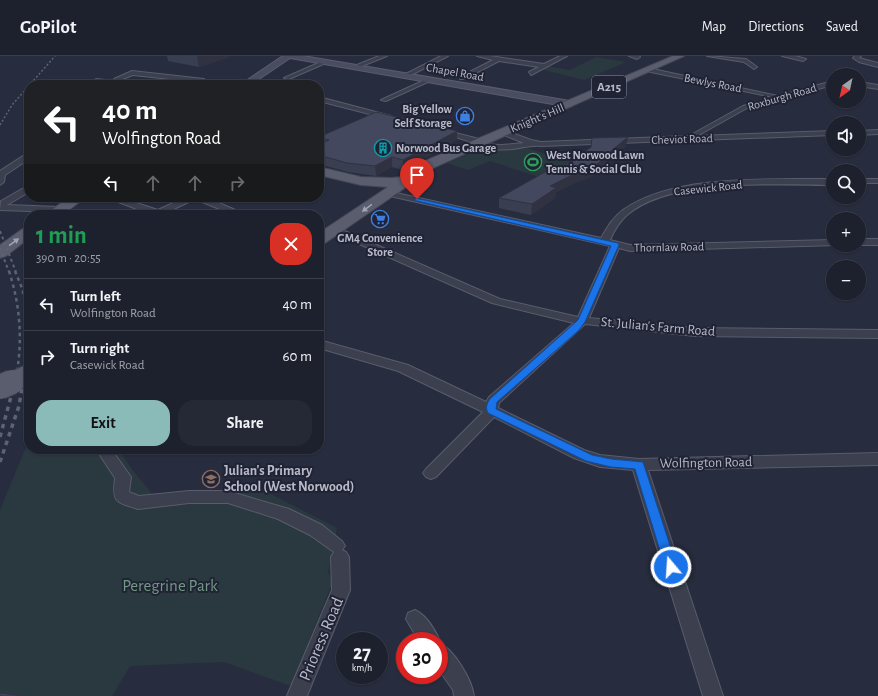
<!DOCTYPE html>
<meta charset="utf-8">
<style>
body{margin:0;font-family:"Alegreya Sans",sans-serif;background:#252936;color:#f1f3f6;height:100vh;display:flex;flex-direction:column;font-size:15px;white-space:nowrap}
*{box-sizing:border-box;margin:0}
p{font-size:13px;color:#a0a3aa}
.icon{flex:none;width:22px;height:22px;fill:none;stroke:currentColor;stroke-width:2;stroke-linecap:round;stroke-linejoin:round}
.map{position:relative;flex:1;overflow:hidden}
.drawer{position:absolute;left:24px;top:154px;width:300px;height:244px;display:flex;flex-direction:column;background:#1d212e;border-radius:16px;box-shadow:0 1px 3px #0004,0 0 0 1px #3b3e4a}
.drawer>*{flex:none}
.banner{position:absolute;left:24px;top:24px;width:300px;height:122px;border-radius:16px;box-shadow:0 1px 3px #0004,0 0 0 1px #3b3e4a;background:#202124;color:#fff;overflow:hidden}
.needle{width:26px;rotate:213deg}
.controls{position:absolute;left:826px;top:12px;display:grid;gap:8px}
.controls a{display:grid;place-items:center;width:40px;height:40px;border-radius:50%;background:#1d212e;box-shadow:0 1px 3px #0004,0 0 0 1px #3b3e4a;font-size:20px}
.speed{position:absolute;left:336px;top:576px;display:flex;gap:8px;font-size:20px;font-weight:700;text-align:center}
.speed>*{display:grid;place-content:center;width:52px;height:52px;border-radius:50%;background:#1d212e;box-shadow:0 1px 3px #0004,0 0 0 1px #3b3e4a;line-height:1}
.speed small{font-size:10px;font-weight:400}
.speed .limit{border:6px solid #d22;background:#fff;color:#111}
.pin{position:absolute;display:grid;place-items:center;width:34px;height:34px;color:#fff;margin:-41px -17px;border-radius:50% 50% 50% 0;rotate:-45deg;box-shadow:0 0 4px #0007}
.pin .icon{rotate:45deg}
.me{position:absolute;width:44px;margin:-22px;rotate:342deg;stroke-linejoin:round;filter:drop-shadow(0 0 3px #0008)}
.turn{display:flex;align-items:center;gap:14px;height:84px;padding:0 12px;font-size:18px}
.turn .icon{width:52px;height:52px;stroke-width:2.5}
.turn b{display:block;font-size:28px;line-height:34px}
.lanes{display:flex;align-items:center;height:38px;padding:0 12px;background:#0003;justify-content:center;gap:20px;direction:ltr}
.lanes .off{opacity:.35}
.round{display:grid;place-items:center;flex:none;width:42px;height:42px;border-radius:16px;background:#252936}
.overview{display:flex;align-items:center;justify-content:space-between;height:68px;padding:0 12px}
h1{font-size:24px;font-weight:600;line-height:30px;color:#1e9e55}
.button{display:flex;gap:8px;margin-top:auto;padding:8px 12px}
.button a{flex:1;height:46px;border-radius:16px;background:#8bbbb9;color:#111;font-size:16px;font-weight:600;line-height:46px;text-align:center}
.button a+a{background:#252936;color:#f1f3f6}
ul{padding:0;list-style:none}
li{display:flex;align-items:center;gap:12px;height:52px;padding:0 12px;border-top:1px solid #3b3e4a}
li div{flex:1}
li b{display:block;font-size:15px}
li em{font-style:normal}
header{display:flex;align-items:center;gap:24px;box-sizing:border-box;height:56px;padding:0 20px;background:#1d212e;border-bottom:1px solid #3b3e4a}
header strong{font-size:19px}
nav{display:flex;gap:22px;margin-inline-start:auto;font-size:14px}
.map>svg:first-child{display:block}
</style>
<header>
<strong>GoPilot</strong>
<nav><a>Map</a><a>Directions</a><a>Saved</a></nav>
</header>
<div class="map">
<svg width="878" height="640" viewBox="0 0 878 640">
<rect width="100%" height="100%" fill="#272c3e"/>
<g fill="#2a3940">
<path d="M596 1 626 6 584 24 540 13 547 10 570 14Z"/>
<path d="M527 92 571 106 542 122 490 105 468 114 447 107 481 93Z"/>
<path d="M29 384V393H118L134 416 154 440 222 435 269 437 337 472 328 517 333 525 291 630 224 606 130 610 112 640H0V454Z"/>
</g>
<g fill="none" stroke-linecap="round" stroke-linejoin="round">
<defs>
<g id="street">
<path d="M379 0H387L357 12 352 11Z"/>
<path d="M441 0H448L407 21 402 20Z"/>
<path d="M477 0H490L544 8 560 0H567L531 19 529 16 539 11 499 5 464 23H460V21L493 4Z"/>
<path d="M629 0H639L640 1 637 3Z"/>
<path d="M707 0 746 3 757 11 754 13 744 6Z"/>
<path d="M782 0H795L806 3 803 5Z"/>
<path d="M855 0H861L859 2 878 7V11L859 6 853 2Z"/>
<path d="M323 5 328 6 289 23 284 22Z"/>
<path d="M648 12 778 40 833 25V29L747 52 697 80 833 75V79L541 90C531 89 522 92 512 93 498 94 484 94 470 91V87L478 88 436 75 440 73 483 84 484 86 480 88 502 89 524 87 501 78V74H504L531 84 541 86 689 80 743 50 773 41 646 15Z"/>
<path d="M132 15 204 23 207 25 202 29H195L198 26 133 19 117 25 114 23Z"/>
<path d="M96 23 135 27 138 29 94 26 93 25Z"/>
<path d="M427 23 432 24 386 45 381 44Z"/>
<path d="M247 25 263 29 245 28 244 27Z"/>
<path d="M859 26 878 29V33L859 30Z"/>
<path d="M319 41 391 60 392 61 389 63 319 45Z"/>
<path d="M878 74V78L859 79V75Z"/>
<path d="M26 98H29V103L5 119 4 126 0 129V115Z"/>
<path d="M833 123V129C777 129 671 121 627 159 619 166 614 175 610 184L630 189 833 184V189H837L630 195 619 192 589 262 695 272 878 274V282L695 280 585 268 499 347 498 352 584 394 600 399 639 403 878 397V409L648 414 723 640H703L633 414 600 411 574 402 494 361 436 421 431 423 426 421 423 417 426 413 483 356 398 315 319 292V284L408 309 486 346 489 341 574 267 492 247 332 176V172H338L500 243 578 261 610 190 390 140 387 139V135L601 182C607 172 613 161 623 154 676 117 771 124 833 123Z"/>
<rect x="859" y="123" width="19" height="4"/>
<path d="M29 129V136L7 149 59 151 64 154 62 156 0 154 1 145Z"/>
<path d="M105 141H118L158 154 186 141H205L247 159H234L195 143 161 159H149L150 158Z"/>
<rect x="859" y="183" width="19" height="6"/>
<path d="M96 393H111L131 421 129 436 139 440 189 435H228L289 453 322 469 342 485 345 490 342 494 346 496 349 501 350 534 307 640H287L332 534 331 501 334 496 310 479 278 463 228 447H189L138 453C115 446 112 446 115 422Z"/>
<path d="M415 554C426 559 435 574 440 585L439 587V585H419L406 563 408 557Z"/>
<path d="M439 587C454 593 472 624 474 640H454L453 634 439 614Z"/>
</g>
<path id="secondary" d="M283 0H303L570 45 575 48 570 51 290 2 250 29H240Z"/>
<g id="primary">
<path d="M673 0H684L435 111 325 187 319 189V177L388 131 361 129 319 119V111L361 121 392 122 402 121 425 105Z"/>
<path d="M69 141H86L62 159H45Z"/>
<path d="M29 170V182L6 200 0 202V189L24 172Z"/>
</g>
</defs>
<use href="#street" stroke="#595c6c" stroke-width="2"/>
<use href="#secondary" stroke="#595c6c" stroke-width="2"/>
<use href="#primary" stroke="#454757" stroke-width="2"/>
<use href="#street" fill="#3b3f4e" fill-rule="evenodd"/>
<use href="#secondary" fill="#4a4d61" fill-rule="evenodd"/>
<use href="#primary" fill="#595d6e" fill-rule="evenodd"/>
<path stroke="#5e6275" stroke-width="1.5" stroke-dasharray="2 2" stroke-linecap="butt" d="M0 69 12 49 55 0"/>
<g stroke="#5e6275" stroke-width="2" stroke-dasharray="3 3" stroke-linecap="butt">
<path d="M0 175 16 216"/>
<path d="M0 192 9 216"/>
</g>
<g stroke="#5e6275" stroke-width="2.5" stroke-dasharray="3.5 3.5" stroke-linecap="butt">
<path d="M9 215C21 252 23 288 15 327"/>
<path d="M15 215 22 232 29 263"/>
<path d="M23 327 29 295"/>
</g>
<g stroke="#5e6275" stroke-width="3.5" stroke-dasharray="4.5 4.5" stroke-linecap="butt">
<path d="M0 381 15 326"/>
<path d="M0 406 19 350 23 326"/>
</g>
<defs>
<path id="primary-bridge-far1" d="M10 327 27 319"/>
<path id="primary-bridge" d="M0 331 12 326"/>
</defs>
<use href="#primary-bridge-far1" stroke="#454757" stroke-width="21" stroke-linecap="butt"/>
<use href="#primary-bridge" stroke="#454757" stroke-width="26" stroke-linecap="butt"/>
<use href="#primary-bridge-far1" stroke="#595d6e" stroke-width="19"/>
<use href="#primary-bridge" stroke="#595d6e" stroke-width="24"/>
</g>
<g fill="#3a3e51">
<path d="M167 0H229V1L199 11 168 5Z"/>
<path d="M319 81 457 84 403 114 392 111 376 120 348 116 319 108Z"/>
<path d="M626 90 609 104 605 110 589 122 577 126 556 136 555 142 531 159 499 152V142L572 106 591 91Z"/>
</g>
<g fill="#303242">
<path d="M199 0H229V1L199 11 197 1Z"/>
<path d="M457 75V84L403 114V104Z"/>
<path d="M628 81 626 90 609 104 605 110 589 122 577 126 556 136 555 142 531 159 532 148 550 130 578 116 611 95Z"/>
<path d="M392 101V111L376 120 375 110Z"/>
</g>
<g fill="#44485e" stroke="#303242">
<path d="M376 56 457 75 403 104 392 101 375 110 347 107 319 99V89L329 84 319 82V81Z"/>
<path d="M628 81 611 95 607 101 591 112 578 116 550 130 556 132 532 148 499 142 545 116 572 106 591 91 592 82Z"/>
<path d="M0 637 24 640H0Z"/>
</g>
<defs><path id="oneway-solid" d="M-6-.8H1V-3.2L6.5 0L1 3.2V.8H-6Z"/></defs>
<g fill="#a0a3b2">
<use href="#oneway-solid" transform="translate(367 152) rotate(144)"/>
<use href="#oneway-solid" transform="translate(14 186) rotate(-36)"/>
</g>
<path fill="#1a73e8" stroke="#114b97" d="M415 142 618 187 619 189 585 266 578 275 497 346 496 353 592 399 611 403 643 406 677 511 676 514 671 516 667 514 665 511 635 413 611 411 586 405 488 357C485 352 487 346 491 342L578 264 611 190 417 145H415Z"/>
<defs>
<symbol id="shop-ring" viewBox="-11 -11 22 22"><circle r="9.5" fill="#202334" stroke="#3f7fe0" stroke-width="1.5"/><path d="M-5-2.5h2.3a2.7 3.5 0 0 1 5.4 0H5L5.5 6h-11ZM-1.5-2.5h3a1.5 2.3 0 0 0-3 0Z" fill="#3f7fe0"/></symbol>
<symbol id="building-ring" viewBox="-11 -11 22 22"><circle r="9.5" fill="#202334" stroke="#0f9aa8" stroke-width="1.5"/><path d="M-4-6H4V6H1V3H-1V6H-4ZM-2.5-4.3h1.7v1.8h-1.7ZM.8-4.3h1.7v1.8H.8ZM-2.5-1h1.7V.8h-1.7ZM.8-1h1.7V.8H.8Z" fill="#0f9aa8"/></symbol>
<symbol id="stadium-ring" viewBox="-11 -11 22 22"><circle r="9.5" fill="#202334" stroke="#2e9e5b" stroke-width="1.5"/><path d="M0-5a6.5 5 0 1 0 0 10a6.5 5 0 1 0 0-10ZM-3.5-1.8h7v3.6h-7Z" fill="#2e9e5b"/></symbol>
<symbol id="supermarket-ring" viewBox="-11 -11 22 22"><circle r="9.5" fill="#202334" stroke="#3f7fe0" stroke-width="1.5"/><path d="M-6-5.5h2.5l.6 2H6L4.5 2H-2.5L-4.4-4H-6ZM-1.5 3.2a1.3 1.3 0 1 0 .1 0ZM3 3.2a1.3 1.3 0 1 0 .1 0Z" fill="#3f7fe0"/></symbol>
<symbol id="school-ring" viewBox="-11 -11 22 22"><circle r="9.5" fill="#202334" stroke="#8d6e63" stroke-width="1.5"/><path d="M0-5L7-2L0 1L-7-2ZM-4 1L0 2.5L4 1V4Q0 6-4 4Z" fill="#8d6e63"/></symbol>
</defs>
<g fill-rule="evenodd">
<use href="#shop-ring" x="455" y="50" width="20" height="20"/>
<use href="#building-ring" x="373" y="82" width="20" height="20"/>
<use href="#stadium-ring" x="523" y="96" width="20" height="20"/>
<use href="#supermarket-ring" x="370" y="153" width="20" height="20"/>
<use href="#school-ring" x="201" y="413" width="20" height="20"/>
</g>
<g text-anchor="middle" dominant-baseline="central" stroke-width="4" stroke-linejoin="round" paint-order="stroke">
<g font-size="12" fill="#b8bac9" stroke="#202334">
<text transform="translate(455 16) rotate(10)">Chapel Road</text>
<text transform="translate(713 27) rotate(11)">Bewlys Road</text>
<text transform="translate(782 41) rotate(-16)">Roxburgh Road</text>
<text transform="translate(537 62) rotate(-23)">Knight's Hill</text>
<text transform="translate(682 83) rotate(-2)">Cheviot Road</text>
<text transform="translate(708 132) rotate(-6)">Casewick Road</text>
<text transform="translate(669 191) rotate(-1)">Thornlaw Road</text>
</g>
<g font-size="12" font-weight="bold" fill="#b8bac9" stroke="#202334" text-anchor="start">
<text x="452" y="53" text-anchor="end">Big Yellow<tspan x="452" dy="14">Self Storage</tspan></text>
<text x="396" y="92">Norwood Bus Garage</text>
<text x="546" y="99">West Norwood Lawn<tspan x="546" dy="14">Tennis &amp; Social Club</tspan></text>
<text x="380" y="182" text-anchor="middle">GM4 Convenience<tspan x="380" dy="14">Store</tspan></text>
</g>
<rect fill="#202334" stroke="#8a8d9c" stroke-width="1" x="592" y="20" width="34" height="22" rx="3"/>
<g font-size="13" font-weight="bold" fill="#b8bac9">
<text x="609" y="31">A215</text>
</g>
<g font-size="14" fill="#b8bac9" stroke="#202334">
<text transform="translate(658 271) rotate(5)">St. Julian's Farm Road</text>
<text transform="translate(706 407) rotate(-1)">Wolfington Road</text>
</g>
<g font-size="14" font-weight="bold" fill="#b8bac9" stroke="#202334" text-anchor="start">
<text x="224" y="415">Julian's Primary<tspan x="224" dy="16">School (West Norwood)</tspan></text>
</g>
<g font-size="17" fill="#719883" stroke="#202334">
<text x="170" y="529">Peregrine Park</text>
</g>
<g font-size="17" fill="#b8bac9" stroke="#202334">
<text transform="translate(321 583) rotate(-67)">Prioress Road</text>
</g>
</g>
</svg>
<div class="controls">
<a><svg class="needle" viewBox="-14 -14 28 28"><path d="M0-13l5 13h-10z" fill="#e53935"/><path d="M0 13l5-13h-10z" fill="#a0a3aa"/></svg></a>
<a><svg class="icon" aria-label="sound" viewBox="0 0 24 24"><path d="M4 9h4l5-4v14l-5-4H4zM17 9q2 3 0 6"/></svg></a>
<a><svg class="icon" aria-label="search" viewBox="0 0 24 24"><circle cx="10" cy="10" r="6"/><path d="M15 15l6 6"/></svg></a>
<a>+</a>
<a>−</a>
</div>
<div class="speed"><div>27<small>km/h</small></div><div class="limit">30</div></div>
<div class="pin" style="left:417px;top:143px;background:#d93025"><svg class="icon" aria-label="arrive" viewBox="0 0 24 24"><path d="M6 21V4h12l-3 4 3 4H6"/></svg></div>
<svg class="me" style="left:671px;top:511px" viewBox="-20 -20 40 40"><circle r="17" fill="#1a73e8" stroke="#fff" stroke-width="3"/><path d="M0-11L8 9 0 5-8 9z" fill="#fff"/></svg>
<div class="banner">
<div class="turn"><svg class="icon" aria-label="left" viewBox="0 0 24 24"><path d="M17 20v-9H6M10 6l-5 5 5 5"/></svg><div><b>40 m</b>Wolfington Road</div></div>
<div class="lanes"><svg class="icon" aria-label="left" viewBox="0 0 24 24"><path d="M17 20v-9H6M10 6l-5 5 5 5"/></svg><svg class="icon off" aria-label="ahead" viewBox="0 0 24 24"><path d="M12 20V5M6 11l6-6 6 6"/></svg><svg class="icon off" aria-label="ahead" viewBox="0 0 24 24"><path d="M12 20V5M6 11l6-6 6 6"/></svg><svg class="icon off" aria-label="right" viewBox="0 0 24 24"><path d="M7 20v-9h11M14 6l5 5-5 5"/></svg></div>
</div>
<section class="drawer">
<div class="overview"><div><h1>1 min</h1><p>390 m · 20:55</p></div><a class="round" style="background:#d93025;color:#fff"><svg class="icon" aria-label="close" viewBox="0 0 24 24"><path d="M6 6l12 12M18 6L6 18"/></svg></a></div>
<ul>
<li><svg class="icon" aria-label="left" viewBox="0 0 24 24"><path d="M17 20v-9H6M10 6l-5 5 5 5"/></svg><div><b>Turn left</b><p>Wolfington Road</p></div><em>40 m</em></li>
<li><svg class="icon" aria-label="right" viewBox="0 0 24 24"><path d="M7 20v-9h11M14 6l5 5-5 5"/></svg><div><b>Turn right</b><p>Casewick Road</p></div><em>60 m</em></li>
</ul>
<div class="button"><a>Exit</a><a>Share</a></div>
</section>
</div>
